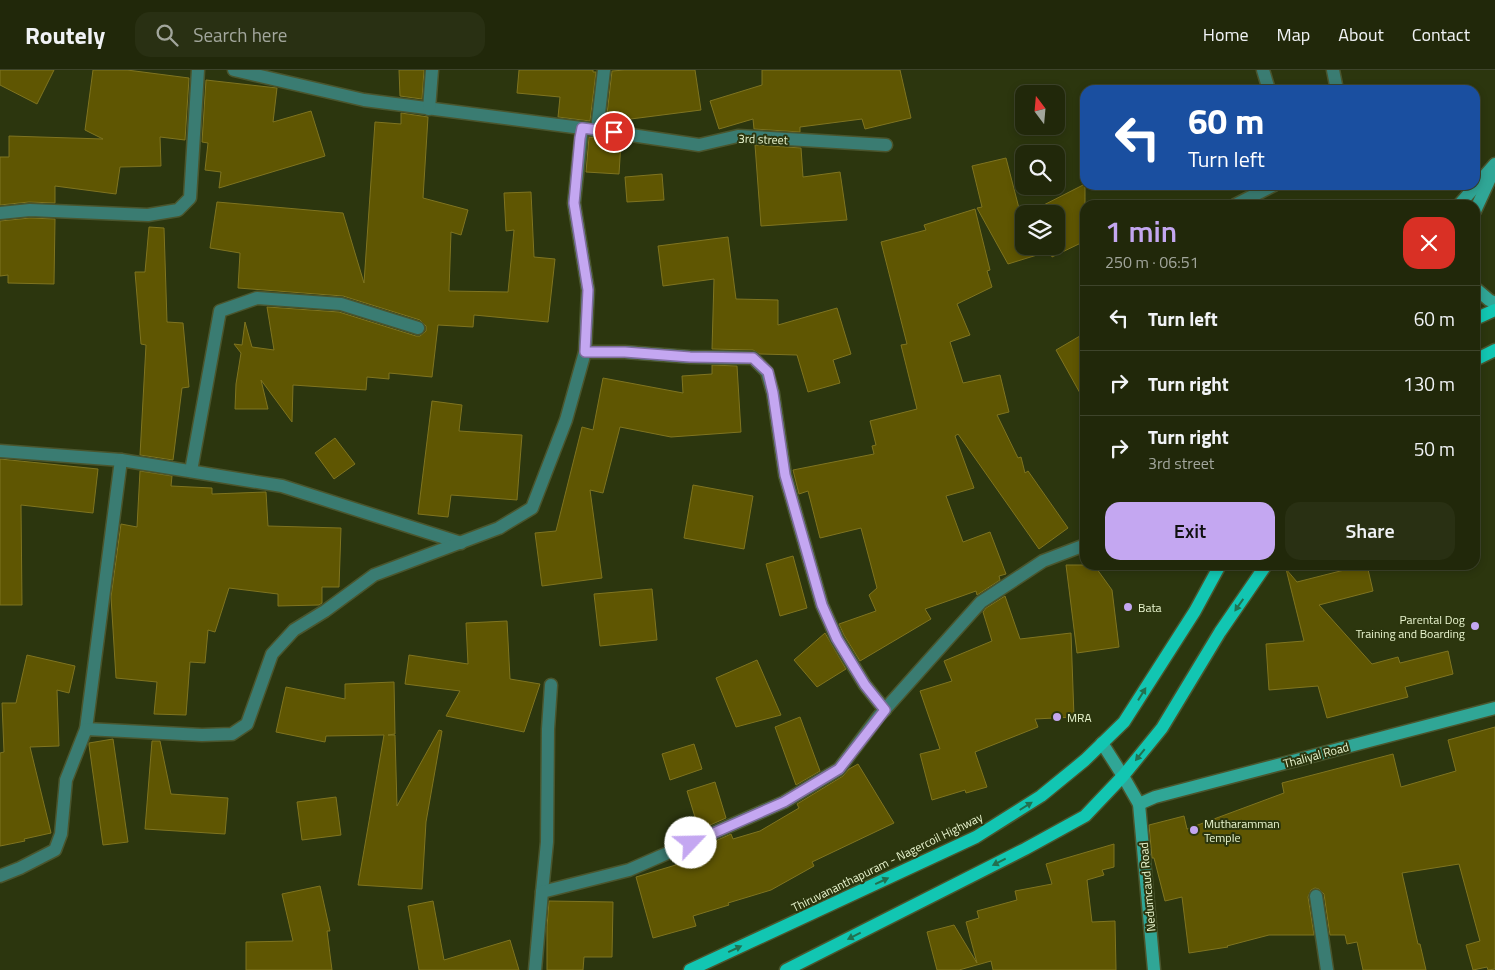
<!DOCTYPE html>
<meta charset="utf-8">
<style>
body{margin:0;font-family:"Titillium Web",sans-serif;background:#293013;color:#f1f3f6;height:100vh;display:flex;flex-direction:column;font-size:19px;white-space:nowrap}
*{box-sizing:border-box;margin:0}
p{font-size:16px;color:#a2a69c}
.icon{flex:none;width:28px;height:28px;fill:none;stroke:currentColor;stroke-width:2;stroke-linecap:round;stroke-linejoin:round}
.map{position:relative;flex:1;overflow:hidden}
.sheet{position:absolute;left:1080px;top:130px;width:400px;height:370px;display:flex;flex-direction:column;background:#21280a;border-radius:15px;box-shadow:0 2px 8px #0003,0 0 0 1px #3e442b}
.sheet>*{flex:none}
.hud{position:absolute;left:1080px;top:15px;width:400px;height:105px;border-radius:15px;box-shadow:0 2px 8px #0003,0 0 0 1px #3e442b;background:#1a4fa0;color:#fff;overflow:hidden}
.needle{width:32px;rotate:344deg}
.tools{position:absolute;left:1015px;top:15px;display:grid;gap:10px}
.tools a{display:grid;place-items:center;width:50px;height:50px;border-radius:10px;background:#21280a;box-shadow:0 2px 8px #0003,0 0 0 1px #3e442b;font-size:25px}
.pin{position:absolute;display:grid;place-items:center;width:42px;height:42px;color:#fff;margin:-21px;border:2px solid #fff;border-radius:50%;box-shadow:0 1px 5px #0007}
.me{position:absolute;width:55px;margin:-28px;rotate:66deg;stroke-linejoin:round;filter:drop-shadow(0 0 4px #0008)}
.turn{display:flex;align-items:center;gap:18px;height:105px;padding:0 25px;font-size:22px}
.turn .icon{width:65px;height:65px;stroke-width:2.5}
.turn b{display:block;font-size:35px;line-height:42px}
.round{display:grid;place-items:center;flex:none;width:52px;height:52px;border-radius:15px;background:#293013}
.overview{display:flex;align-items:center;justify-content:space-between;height:85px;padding:0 25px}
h1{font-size:30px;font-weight:600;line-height:38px;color:#c4a7f1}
.cta{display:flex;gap:10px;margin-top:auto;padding:10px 25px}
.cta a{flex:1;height:58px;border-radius:15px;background:#c4a7f1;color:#111;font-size:20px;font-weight:600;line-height:58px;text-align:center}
.cta a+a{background:#293013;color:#f1f3f6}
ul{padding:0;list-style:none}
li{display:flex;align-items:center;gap:15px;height:65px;padding:0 25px;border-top:1px solid #3e442b}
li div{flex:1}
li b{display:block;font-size:19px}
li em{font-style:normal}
header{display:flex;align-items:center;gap:30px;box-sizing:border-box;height:70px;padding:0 25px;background:#21280a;border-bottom:1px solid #3e442b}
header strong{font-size:24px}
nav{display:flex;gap:28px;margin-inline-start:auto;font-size:18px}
.search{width:350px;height:45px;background:#293013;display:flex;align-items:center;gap:12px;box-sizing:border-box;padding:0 18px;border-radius:15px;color:#a2a69c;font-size:19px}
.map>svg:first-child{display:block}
</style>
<header>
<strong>Routely</strong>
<div class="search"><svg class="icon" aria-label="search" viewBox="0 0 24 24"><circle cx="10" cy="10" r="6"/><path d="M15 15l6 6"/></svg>Search here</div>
<nav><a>Home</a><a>Map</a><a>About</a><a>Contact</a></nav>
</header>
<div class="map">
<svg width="1495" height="900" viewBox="0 0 1495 900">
<rect width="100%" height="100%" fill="#2c360e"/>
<g fill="#5f5602" stroke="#7f7420">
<path d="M0 0H54L37 34 0 15Z"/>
<path d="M93 0H127L189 8 185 70 160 67 161 96 120 97 116 124 55 116V133L29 132 0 135V87H9V66L103 69 85 60Z"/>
<path d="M399 0H424L422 29 400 26Z"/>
<path d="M519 0H593V2H596L590 51 558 47 560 27 517 23Z"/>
<path d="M625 0H695L701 40 623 50 622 56 606 53 612 1Z"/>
<path d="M762 0H900L911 48 865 59 862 49 800 57V62L754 59 753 49 719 59 710 31 762 15Z"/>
<path d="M206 10 277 18 273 52 311 41 325 86 219 118 221 102 205 100 208 73 202 72Z"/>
<path d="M401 43 428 47 423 128 468 140 461 165 451 162 449 221 508 222 514 160 506 161 504 123 531 122 534 187 555 189 548 252 474 245 473 257 438 255 432 307 389 303V309L367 307 366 320 293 315 292 352 261 310 268 339H235L236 314 241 283 234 274 242 275 245 252 252 277 274 280 267 237 339 242 416 266H420L426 261V256L420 250 343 226 238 218 240 183 210 178 217 132 343 143 364 213 375 52 401 54Z"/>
<path d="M589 67 621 72 619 104 586 102Z"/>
<path d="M755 75 801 78 803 107 840 102 847 150 761 156Z"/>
<path d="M1006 88 1021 146 1024 145V176H1056V144H1026L1085 114V171L1052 187 1050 181 1008 194 977 138 982 137 972 96Z"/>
<path d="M662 104 664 130 627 132 625 107Z"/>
<path d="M975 139 990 200 987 201 992 217 957 234 970 265 950 272 963 313 1000 305 1009 342 997 345 1018 388 1021 387 1025 403 1028 401 1068 458 1039 479 958 364 955 366 974 418 946 426 963 472 990 462 1006 504 999 506 1000 510 977 525 976 521 925 539 931 549 860 591 844 565 839 554 876 541 869 525 877 518 861 458 820 468 808 421 799 424 793 400 874 384 872 376 876 375 870 351 917 339 901 275 907 274 881 172 926 160 924 155Z"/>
<path d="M30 148 55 149 54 214 8 213V205L0 206V151Z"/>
<path d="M149 157 164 158 167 252 183 253 189 317 182 318 173 390 140 385 146 275 141 274 135 202H145Z"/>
<path d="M728 167 736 229 778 230V255L837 238 851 284 833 290 840 313 808 322 797 285 760 284 753 280 712 279 714 209 663 216 658 176Z"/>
<path d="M1085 263V332L1056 280Z"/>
<path d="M712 295 737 296 741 362 671 367 620 357 603 423 590 420 602 508 542 516 535 463 556 461 582 357 593 360 603 308 683 323 682 306 712 304Z"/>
<path d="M432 331 462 335 459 361 522 365 517 430 451 425 448 447 418 444Z"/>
<path d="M335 368 355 394 334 409 315 383Z"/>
<path d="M0 389 98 399 93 443 21 435 22 535H0Z"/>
<path d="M140 401 172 406 171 416 212 418V424L266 422 268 456 341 458 339 517H322V533L319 535 278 536V524L229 518 215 562 208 560 205 593 190 592 186 645 154 644 157 612 116 608 111 527 121 454 137 457Z"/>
<path d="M693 415 753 426 744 479 684 468Z"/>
<path d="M793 486 807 538 780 546 766 494Z"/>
<path d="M1066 495H1094L1112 520 1119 577 1077 583Z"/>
<path d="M1364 495H1367L1373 521 1319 535 1372 594 1398 587 1400 593 1448 581 1453 604 1405 617 1408 627 1327 648 1318 616 1269 620 1266 574 1304 571 1286 499 1297 512Z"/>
<path d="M652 519 657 570 600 576 594 524Z"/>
<path d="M1005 526 1020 569 1071 563 1074 647 1035 649 1038 657 975 682 987 717 966 723 965 720 932 730 920 684 940 679 920 621 952 611 944 591 992 571 983 542 986 538Z"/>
<path d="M507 551 510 609 540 614 524 662 446 646 460 621 405 614 409 585 468 594 466 553Z"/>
<path d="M825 563 846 599 817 617 794 590Z"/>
<path d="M27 585 75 596 69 623 57 620 59 676 30 677 51 763 24 769 25 771 0 776V683L4 682 2 633H16Z"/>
<path d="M757 590 781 645 736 657 716 608Z"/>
<path d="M394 612 395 664 388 665H395L397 736 439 660 442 661 426 752 422 819 358 815 384 665 326 666 325 672 276 662 286 617 345 629V614Z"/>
<path d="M800 647 820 701 796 715 775 657Z"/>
<path d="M1495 657V899L1488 900 1487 897 1473 900 1466 875 1480 871 1459 794 1402 803 1418 874H1420L1426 900H1363L1357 872 1347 874 1345 865H1330L1324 824 1319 819 1315 818 1311 820 1308 827 1314 865H1269L1227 876 1228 877 1189 883 1182 827 1165 831 1154 788H1152L1149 755 1184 746 1187 759 1284 723 1282 713 1393 684 1401 717 1456 701 1448 670Z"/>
<path d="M113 669 128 772 103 775 89 675V673Z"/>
<path d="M152 671H160L171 724 228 728 225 764 145 759Z"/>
<path d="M694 674 702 699 670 710 662 684Z"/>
<path d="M858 694 894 753 812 792 814 796 771 820 728 833 729 835 693 846 696 856 653 868 636 807 679 794 678 791 706 782 704 776 731 764 733 769 760 761 799 738 797 734 843 706 849 699Z"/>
<path d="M715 712 726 748 699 760 687 721Z"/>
<path d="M336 727 341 765 302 770 297 732Z"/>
<path d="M1114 774V797L1102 800 1104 805 1087 810 1092 852 1115 851 1116 900H993L991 891 959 900H937L927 862 954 855 977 893 966 852 979 848 977 841 1017 830 1015 821 1052 814 1046 794Z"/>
<path d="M320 816 330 861H327L332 900H246V872L293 871 282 824Z"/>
<path d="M433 831 444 890 510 870 519 900H419L408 836Z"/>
<path d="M549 831 613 832 612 887H584L583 900H547V857Z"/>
</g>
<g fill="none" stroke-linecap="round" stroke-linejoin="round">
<defs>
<g id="street">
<path d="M234 0 364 30 597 60 699 75 738 66 886 75"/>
<path d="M1263 0 1269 20"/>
<path d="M1333 0 1337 20"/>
<path d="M429 39 432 0"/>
<path d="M597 60 604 0"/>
<path d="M1235 135 1274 115"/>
<path d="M0 143 30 140 148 145 178 140 190 128 198 0"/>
<path d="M585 282H625L690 287 753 288 767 302 773 323 785 405 822 535 837 569 865 615 885 640"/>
<path d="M0 381 121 390 282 416 461 473"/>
<path d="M191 401 220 241 257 228 341 234 418 258"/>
<path d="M86 659 121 390"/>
<path d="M0 806 20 798 55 780 61 764 66 710 86 659 202 665 232 664 247 654 272 584 294 560 325 541 374 505 499 458 532 438 566 350 585 282 588 220 574 133 582 58"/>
<path d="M542 822 547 772 548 659 551 615"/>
<path d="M1316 826 1327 900"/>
<path d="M535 900 542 822 629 800 784 732 839 699 879 646 981 532 1043 491 1085 475"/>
</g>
<g id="secondary">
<path d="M1459 135 1495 94"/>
<path d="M1475 141 1493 102"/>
<path d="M1475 218 1489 230 1495 233"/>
<path d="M1102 673 1123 706 1139 734 1154 900"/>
<path d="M1139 734 1155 727 1495 638"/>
</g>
<g id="primary">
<path d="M1475 249 1495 240"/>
<path d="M1475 290 1495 280"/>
<path d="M690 900 976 767 1041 726 1085 690 1124 652 1195 541 1220 495"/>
<path d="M786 900 1025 779 1085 746 1123 706 1162 658 1220 562 1266 495"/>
</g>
</defs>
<use href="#street" stroke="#4a552d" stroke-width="15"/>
<use href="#secondary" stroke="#4a552d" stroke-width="15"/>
<use href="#primary" stroke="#4a552d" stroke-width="15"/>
<use href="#street" stroke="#3a7c72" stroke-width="12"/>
<use href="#secondary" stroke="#30a696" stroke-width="12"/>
<use href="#primary" stroke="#12c6b2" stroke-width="12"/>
</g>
<defs><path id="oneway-solid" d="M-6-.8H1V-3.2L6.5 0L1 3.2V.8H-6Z" transform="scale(1.25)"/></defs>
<g fill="#227050">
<use href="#oneway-solid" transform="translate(1239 535) rotate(125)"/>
<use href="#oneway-solid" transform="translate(1142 624) rotate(-58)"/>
<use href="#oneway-solid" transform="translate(1140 685) rotate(129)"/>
<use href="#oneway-solid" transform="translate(1026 736) rotate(-32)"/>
<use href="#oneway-solid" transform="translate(999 792) rotate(153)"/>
<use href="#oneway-solid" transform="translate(882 811) rotate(-25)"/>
<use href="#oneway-solid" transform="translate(854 866) rotate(153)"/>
<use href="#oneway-solid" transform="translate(735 879) rotate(-25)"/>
</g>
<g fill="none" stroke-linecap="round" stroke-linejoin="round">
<defs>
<path id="route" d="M614 62 582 58 580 68 574 133 588 220 585 282H625L690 287 753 288 768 302 773 323 785 405 822 535 837 569 865 615 885 640 839 699 784 732 691 773"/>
</defs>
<use href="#route" stroke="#7f6d9d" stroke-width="12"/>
<use href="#route" stroke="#c4a7f1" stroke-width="9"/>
</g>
<g fill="#c4a7f1" stroke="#2c360e" stroke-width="2">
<circle cx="1128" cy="537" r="5"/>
<circle cx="1475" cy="556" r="5"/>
<circle cx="1057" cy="647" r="5"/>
<circle cx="1194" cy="760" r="5"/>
</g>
<g text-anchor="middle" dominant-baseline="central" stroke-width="4" stroke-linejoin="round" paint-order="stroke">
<g font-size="12" fill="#e9f5cf" stroke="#2c360e">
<text transform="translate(763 69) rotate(2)">3rd street</text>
<text transform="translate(1316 685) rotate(-15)">Thaliyal Road</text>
<text transform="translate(887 792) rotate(-26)">Thiruvananthapuram - Nagercoil Highway</text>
<text transform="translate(1147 817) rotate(-95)">Nedumcaud Road</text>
</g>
<g font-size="12" fill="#e9f5cf" stroke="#2c360e" text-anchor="start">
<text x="1138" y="537">Bata</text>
<text x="1465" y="549" text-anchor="end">Parental Dog<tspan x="1465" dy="14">Training and Boarding</tspan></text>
<text x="1067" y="647">MRA</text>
<text x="1204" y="753">Mutharamman<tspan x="1204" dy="14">Temple</tspan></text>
</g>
</g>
</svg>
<div class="tools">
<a><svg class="needle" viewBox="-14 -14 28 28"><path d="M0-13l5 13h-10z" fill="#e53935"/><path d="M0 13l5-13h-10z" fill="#a2a69c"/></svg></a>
<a><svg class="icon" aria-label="search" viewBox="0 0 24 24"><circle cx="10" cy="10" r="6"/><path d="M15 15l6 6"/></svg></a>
<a><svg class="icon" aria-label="layers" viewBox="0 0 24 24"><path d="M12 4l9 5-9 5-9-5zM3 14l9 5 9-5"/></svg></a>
</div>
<div class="pin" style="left:614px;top:62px;background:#d93025"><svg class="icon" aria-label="arrive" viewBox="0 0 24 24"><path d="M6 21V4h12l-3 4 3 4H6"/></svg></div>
<svg class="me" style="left:691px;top:773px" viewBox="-20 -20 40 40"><circle r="19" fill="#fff"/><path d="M0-13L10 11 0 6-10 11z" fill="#c4a7f1"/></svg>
<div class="hud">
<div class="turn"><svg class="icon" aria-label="left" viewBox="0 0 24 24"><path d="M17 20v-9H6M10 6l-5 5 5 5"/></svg><div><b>60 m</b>Turn left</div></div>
</div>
<section class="sheet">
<div class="overview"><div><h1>1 min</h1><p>250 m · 06:51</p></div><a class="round" style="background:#d93025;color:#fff"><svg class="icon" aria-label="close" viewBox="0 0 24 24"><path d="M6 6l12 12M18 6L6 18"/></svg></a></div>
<ul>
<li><svg class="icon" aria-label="left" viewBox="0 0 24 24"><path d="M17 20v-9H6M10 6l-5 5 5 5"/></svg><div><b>Turn left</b></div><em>60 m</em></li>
<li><svg class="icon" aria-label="right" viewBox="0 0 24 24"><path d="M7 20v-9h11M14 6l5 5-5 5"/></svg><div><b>Turn right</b></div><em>130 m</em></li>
<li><svg class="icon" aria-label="right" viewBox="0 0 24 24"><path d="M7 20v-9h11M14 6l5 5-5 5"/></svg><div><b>Turn right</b><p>3rd street</p></div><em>50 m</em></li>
</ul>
<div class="cta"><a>Exit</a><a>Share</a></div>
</section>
</div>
